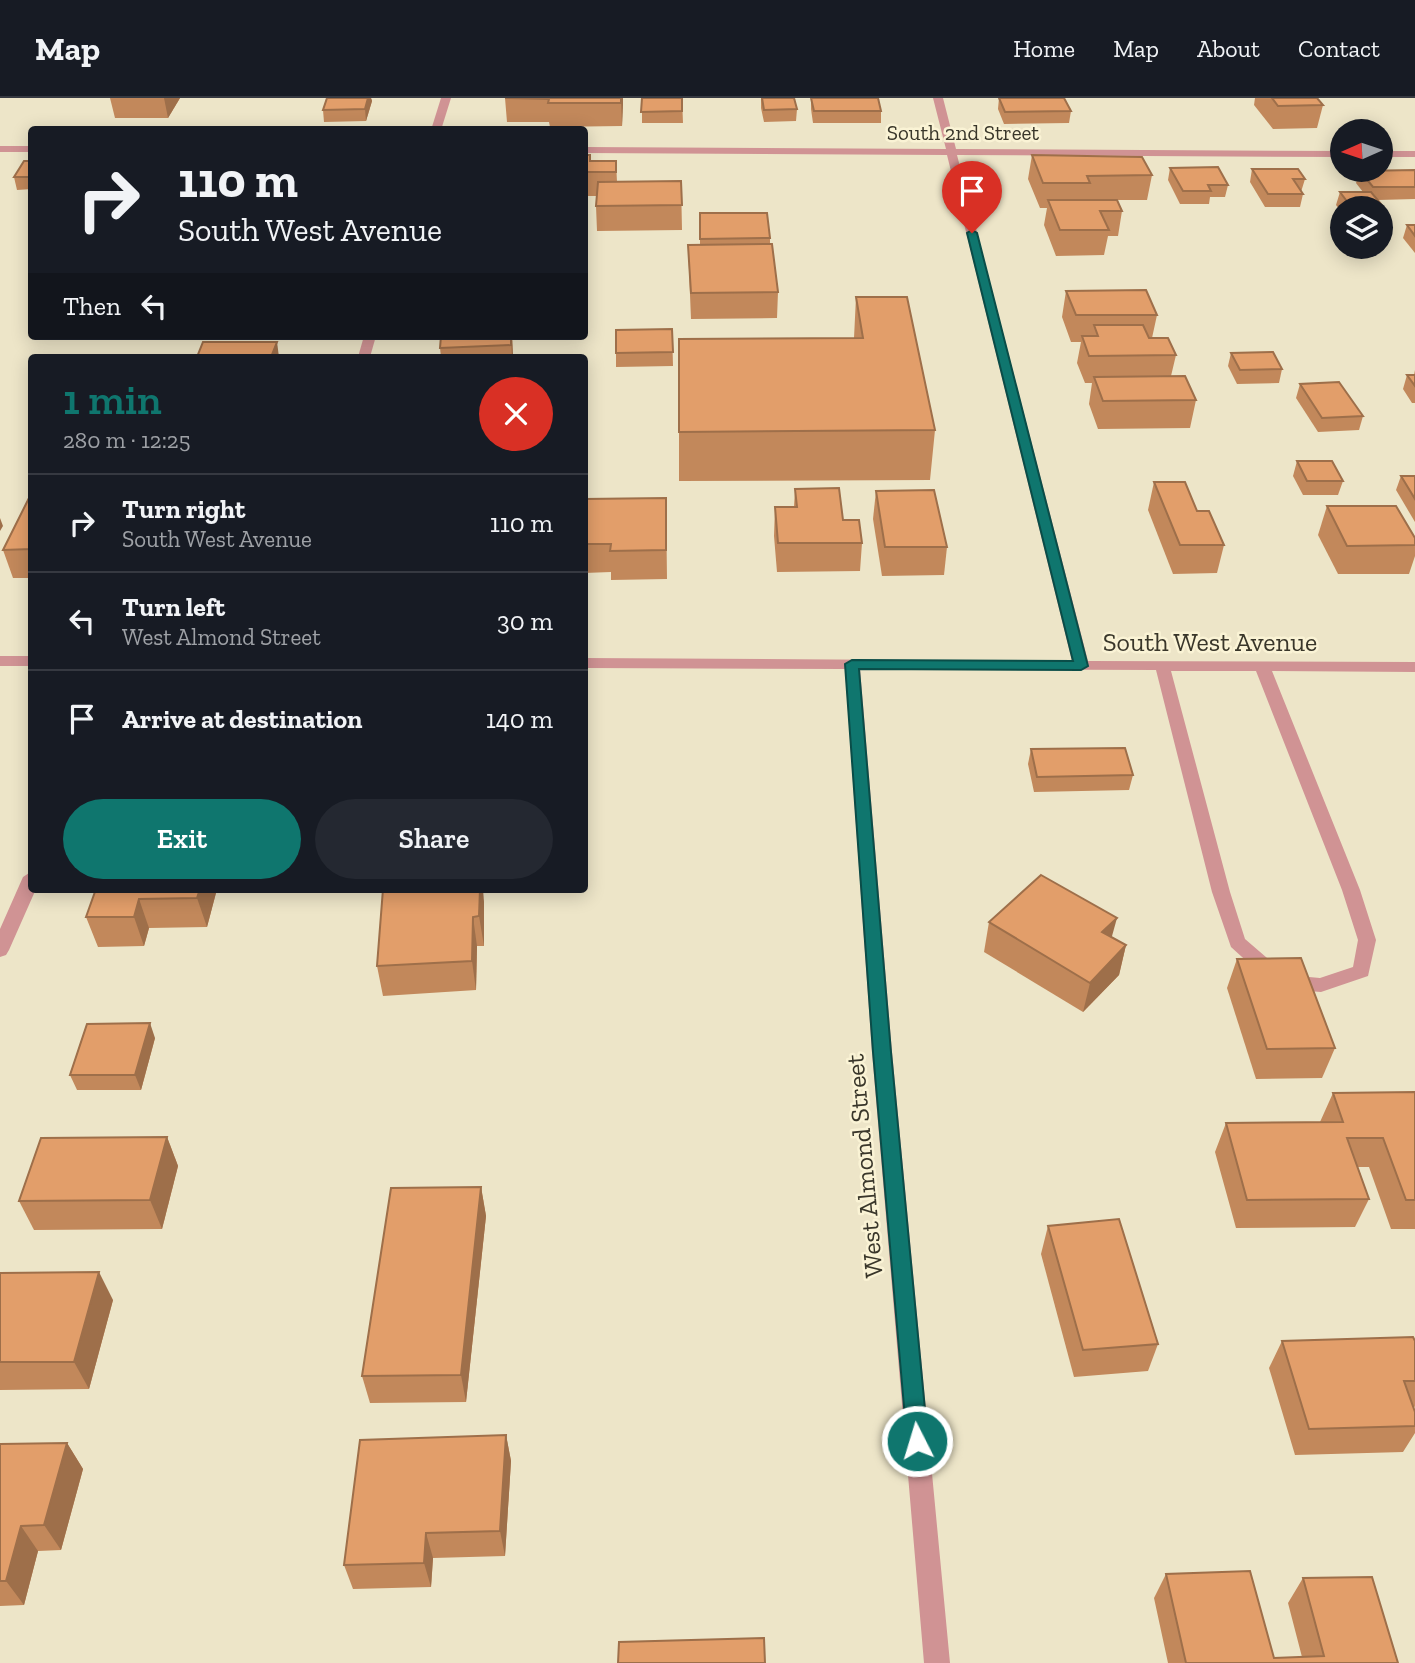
<!DOCTYPE html>
<meta charset="utf-8">
<style>
body{margin:0;font-family:"Zilla Slab",serif;background:#242831;color:#f1f3f6;height:100vh;display:flex;flex-direction:column;font-size:26px;white-space:nowrap}
*{box-sizing:border-box;margin:0}
p{font-size:23px;color:#9ea1a6}
.icon{flex:none;width:38px;height:38px;fill:none;stroke:currentColor;stroke-width:2;stroke-linecap:round;stroke-linejoin:round}
.map{position:relative;flex:1;overflow:hidden}
.drawer{position:absolute;left:28px;top:256px;width:560px;height:539px;display:flex;flex-direction:column;background:#171b24;border-radius:7px;box-shadow:0 4px 18px #0003}
.drawer>*{flex:none}
.top-card{position:absolute;left:28px;top:28px;width:560px;height:214px;border-radius:7px;box-shadow:0 4px 18px #0003;background:#171b24;color:#f1f3f6;overflow:hidden}
.needle{width:46px;rotate:267deg}
.controls{position:absolute;left:1330px;top:21px;display:grid;gap:14px}
.controls a{display:grid;place-items:center;width:63px;height:63px;border-radius:50%;background:#171b24;box-shadow:0 4px 18px #0003;font-size:35px}
.pin{position:absolute;display:grid;place-items:center;width:60px;height:60px;color:#fff;margin:-72px -30px;border-radius:50% 50% 50% 0;rotate:-45deg;box-shadow:0 0 7px #0007}
.pin .icon{rotate:45deg}
.me{position:absolute;width:77px;margin:-38px;rotate:355deg;stroke-linejoin:round;filter:drop-shadow(0 0 5px #0008)}
.turn{display:flex;align-items:center;gap:24px;height:147px;padding:0 35px;font-size:32px}
.turn .icon{width:91px;height:91px;stroke-width:2.5}
.turn b{display:block;font-size:49px;line-height:60px}
.then{display:flex;align-items:center;height:66px;padding:0 35px;background:#0003;gap:14px;font-size:26px}
.round{display:grid;place-items:center;flex:none;width:74px;height:74px;border-radius:37px;background:#242831}
.headline{display:flex;align-items:center;justify-content:space-between;height:119px;padding:0 35px}
h1{font-size:42px;font-weight:600;line-height:52px;color:#0f766e}
.primary-button{display:flex;gap:14px;margin-top:auto;padding:14px 35px}
.primary-button a{flex:1;height:80px;border-radius:42px;background:#0f766e;color:#fff;font-size:28px;font-weight:600;line-height:80px;text-align:center}
.primary-button a+a{background:#242831;color:#f1f3f6}
ul{padding:0;list-style:none}
li{display:flex;align-items:center;gap:21px;height:98px;padding:0 35px;border-top:2px solid #363941}
li div{flex:1}
li b{display:block;font-size:26px}
li em{font-style:normal}
header{display:flex;align-items:center;gap:42px;box-sizing:border-box;height:98px;padding:0 35px;background:#171b24;border-bottom:2px solid #363941}
header strong{font-size:33px}
nav{display:flex;gap:38px;margin-inline-start:auto;font-size:24px}
.map>svg:first-child{display:block}
</style>
<header>
<strong>Map</strong>
<nav><a>Home</a><a>Map</a><a>About</a><a>Contact</a></nav>
</header>
<div class="map">
<svg width="1415" height="1565" viewBox="0 0 1415 1565">
<rect width="100%" height="100%" fill="#ede5c8"/>
<g fill="none" stroke-linecap="round" stroke-linejoin="round">
<g fill="#d09394" fill-rule="evenodd">
<path d="M441 0H451L441 32H431Z"/>
<path d="M933 0H943L956 51 1342 53V59L957 57 1088 563 1415 564V574L1272 573 1360 792 1376 842 1368 878 1321 894 1282 891 1275 889 1231 849 1212 794 1156 572 860 571 892 954 950 1565H924L872 954 845 571 584 570V560L1072 563 947 57 584 55V49L946 51ZM1171 573H1256L1342 792 1358 842 1353 869 1320 880 1287 877 1245 841 1230 794Z"/>
<rect x="0" y="48" width="32" height="6"/>
<rect x="1381" y="53" width="34" height="6"/>
<path d="M364 238H376L370 259H358Z"/>
<rect x="0" y="558" width="32" height="10"/>
<path d="M32 773V791H36L9 852 6 857 0 859V831L23 779Z"/>
</g>
</g>
<g fill="#c2885b">
<path d="M110 0H180L168 20H115Z"/>
<path d="M327 0H371L372 3 366 23 324 24 323 12Z"/>
<path d="M505 0H623L622 28 550 29 549 24H507Z"/>
<path d="M642 0H682L683 25H642Z"/>
<path d="M761 0 797 11 796 23 764 24 761 10Z"/>
<path d="M811 0 881 13V25H813L811 11Z"/>
<path d="M999 0 1071 13 1069 25 1004 26 998 11Z"/>
<path d="M1255 0H1317L1323 7 1317 30 1273 31 1254 7Z"/>
<path d="M584 57H590V63H616L617 84 681 83 682 132 597 133 596 108 597 98H584Z"/>
<path d="M1032 57 1152 77 1147 102H1088L1122 113 1118 138H1108L1104 157 1056 158 1044 127 1047 110H1040L1028 81Z"/>
<path d="M32 63V91L17 92 14 79Z"/>
<path d="M1170 70 1228 87 1225 99H1210L1209 106H1180L1168 82Z"/>
<path d="M1252 71 1305 81 1301 94 1303 96 1300 109H1265L1250 84Z"/>
<path d="M1415 72V101L1378 102 1381 106 1380 110H1342V115L1336 107 1340 94H1363L1356 85 1360 73Z"/>
<path d="M700 115 770 140V146L778 194 777 220 691 221 688 147 700 146Z"/>
<path d="M1407 127H1415V155L1403 140Z"/>
<path d="M1066 193 1157 217 1152 240 1176 257 1171 278 1196 302 1190 330 1098 331 1089 306 1092 285H1085L1077 265 1081 244H1071L1062 219Z"/>
<path d="M856 199 935 332 930 382 679 383V334L854 240Z"/>
<path d="M672 231 673 268 616 269V255Z"/>
<path d="M212 238H260L212 239Z"/>
<path d="M441 238H512L513 259H441L440 250Z"/>
<path d="M1231 255 1282 271 1279 285 1237 286 1228 268Z"/>
<path d="M1415 272V305H1412L1403 291 1407 277H1414Z"/>
<path d="M1300 286 1363 318 1359 332 1318 334 1296 300Z"/>
<path d="M1297 363 1343 383 1338 397H1303L1293 378Z"/>
<path d="M1401 378H1415V424L1396 392Z"/>
<path d="M1154 384 1197 413 1224 447 1217 475 1173 476 1148 412Z"/>
<path d="M795 391 843 422 862 445 860 473 777 474 774 438 775 409H794Z"/>
<path d="M876 393 947 449 944 477 882 478 873 421Z"/>
<path d="M32 394V480H13L3 452Z"/>
<path d="M666 400 667 481 611 482V474L584 475V401Z"/>
<path d="M1327 408 1415 440V458L1409 476H1338L1318 437Z"/>
<path d="M1031 651 1133 677 1129 692 1034 694 1028 666Z"/>
<path d="M96 791H217L207 829 149 830 144 848 98 849 86 819Z"/>
<path d="M484 804V848H477L476 892 383 898 377 868Z"/>
<path d="M989 824 1112 839 1126 847 1119 877 1083 914 984 854Z"/>
<path d="M1237 861 1335 950 1322 980 1256 981 1227 890Z"/>
<path d="M155 940 141 992H77L70 977Z"/>
<path d="M1415 994V1131H1391L1369 1069H1358L1369 1101 1355 1129 1236 1130 1215 1054 1226 1025 1320 1024 1333 995Z"/>
<path d="M167 1039 178 1068 162 1131 34 1132 19 1103Z"/>
<path d="M481 1089 486 1118 466 1304 370 1305 362 1278Z"/>
<path d="M1048 1128 1158 1246 1148 1273 1074 1279 1041 1156Z"/>
<path d="M0 1175 113 1202 89 1291 0 1292Z"/>
<path d="M1282 1243H1415V1308L1414 1310 1415 1314V1335L1403 1354 1295 1357 1269 1270Z"/>
<path d="M506 1337 511 1363 505 1458 433 1460 431 1489 353 1491 344 1467Z"/>
<path d="M67 1345 83 1371 61 1452 38 1453 24 1507 0 1508V1346Z"/>
<path d="M1166 1476 1274 1560 1302 1559 1288 1505 1303 1480 1398 1565H1168L1154 1500Z"/>
</g>
<g fill="#9e6f4a">
<path d="M164 0H180L168 20Z"/>
<path d="M368 0H371L372 3 366 23 365 11Z"/>
<path d="M621 0H623V7L622 28Z"/>
<path d="M511 238H512L513 259H512Z"/>
<path d="M277 244 279 259H271Z"/>
<path d="M0 420 3 428 0 433Z"/>
<path d="M200 791H217L207 829 197 800Z"/>
<path d="M480 791H483L484 804V848L479 818Z"/>
<path d="M139 801 149 830 144 848 134 819Z"/>
<path d="M473 819 477 848 476 892 472 863Z"/>
<path d="M1117 820 1109 849 1102 834Z"/>
<path d="M1126 847 1119 877 1083 914 1090 885Z"/>
<path d="M150 925 155 940 141 992 135 977Z"/>
<path d="M167 1039 178 1068 162 1131 150 1102Z"/>
<path d="M481 1089 486 1118 466 1304 461 1277Z"/>
<path d="M99 1174 113 1202 89 1291 74 1264Z"/>
<path d="M506 1337 511 1363 505 1458 500 1433Z"/>
<path d="M67 1345 83 1371 61 1452 44 1427Z"/>
<path d="M21 1428 38 1453 24 1507 6 1483Z"/>
<path d="M426 1435 433 1460 431 1489 424 1465Z"/>
</g>
<g fill="#e29e6a" stroke="#9e6f4a" stroke-width="2">
<path d="M327 0H368L365 11 323 12Z"/>
<path d="M505 0H621V5H548L549 1Z"/>
<path d="M642 0H682V13L641 14Z"/>
<path d="M762 0H794L797 11 764 12Z"/>
<path d="M811 0H878L881 13H814Z"/>
<path d="M999 0H1064L1071 13 1005 14Z"/>
<path d="M1272 0H1317L1323 7 1278 8Z"/>
<path d="M584 57H590V63H616V74H584Z"/>
<path d="M1032 57 1142 59 1152 77 1087 78 1090 85H1043Z"/>
<path d="M24 63H32V79H14Z"/>
<path d="M1218 69 1228 87H1208L1211 93H1183L1170 70Z"/>
<path d="M1252 71H1298L1305 81H1293L1303 96H1268Z"/>
<path d="M1415 72V89H1373L1360 73Z"/>
<path d="M681 83 682 107 596 108 598 84Z"/>
<path d="M1340 94H1371L1381 106H1349Z"/>
<path d="M1048 102H1117L1122 113H1100L1109 132H1060Z"/>
<path d="M700 115H767L770 140 700 141Z"/>
<path d="M1407 127H1415V138Z"/>
<path d="M772 146 778 194 691 195 688 147Z"/>
<path d="M1146 192 1157 217H1076L1066 193Z"/>
<path d="M856 199H907L935 332 679 334V241L863 240Z"/>
<path d="M1094 227H1143L1149 240H1168L1176 257 1089 258 1082 238H1098Z"/>
<path d="M672 231 673 254 616 255V232Z"/>
<path d="M441 238H511V247L440 250Z"/>
<path d="M203 244H277L271 259H197Z"/>
<path d="M1273 254 1282 271 1240 272 1231 255Z"/>
<path d="M1407 277H1415V288Z"/>
<path d="M1185 278 1196 302 1103 303 1094 279Z"/>
<path d="M1339 284 1363 318 1322 320 1300 286Z"/>
<path d="M1297 363H1332L1343 383H1307Z"/>
<path d="M1401 378H1415V401Z"/>
<path d="M1154 384H1185L1197 413H1209L1224 447H1180Z"/>
<path d="M839 390 843 422H859L862 445H778L775 409H797L795 391Z"/>
<path d="M934 392 947 449H885L876 393Z"/>
<path d="M32 394V451L3 452Z"/>
<path d="M666 400V452L610 453 611 446H584V401Z"/>
<path d="M1327 408H1396L1415 440V447L1347 448Z"/>
<path d="M1125 650 1133 677 1037 679 1031 651Z"/>
<path d="M1041 777 1117 820 1102 834 1126 847 1090 885 989 824Z"/>
<path d="M96 791H200L197 800 139 801 134 819H86Z"/>
<path d="M383 791H480L479 818 473 819 472 863 377 868Z"/>
<path d="M1301 860 1335 950 1267 951 1237 861Z"/>
<path d="M150 925 135 977H70L87 926Z"/>
<path d="M1415 994V1102H1406L1383 1040H1347L1369 1101 1247 1102 1226 1025 1343 1024 1333 995Z"/>
<path d="M167 1039 150 1102 19 1103 41 1040Z"/>
<path d="M481 1089 461 1277 362 1278 391 1090Z"/>
<path d="M1119 1121 1158 1246 1083 1252 1048 1128Z"/>
<path d="M99 1174 74 1264H0V1175Z"/>
<path d="M1413 1239 1415 1243V1283H1404L1415 1314V1328L1309 1331 1282 1243Z"/>
<path d="M506 1337 500 1433 426 1435 424 1465 344 1467 360 1342Z"/>
<path d="M67 1345 44 1427 21 1428 6 1483H0V1346Z"/>
<path d="M1250 1473 1274 1560 1324 1558 1303 1480 1372 1479 1398 1565H1186L1166 1476Z"/>
<path d="M764 1540 765 1565H618L619 1544Z"/>
</g>
<path fill="#0f766e" stroke="#0a4d48" stroke-width="2" d="M972 132 977 135 1088 568 1081 572 859 571 891 954 928 1343 925 1350 917 1353 910 1350 907 1343 873 954 845 566 852 562 1073 563 967 135Z"/>
<g text-anchor="middle" dominant-baseline="central" stroke-width="5" stroke-linejoin="round" paint-order="stroke">
<g font-size="21" fill="#39362a" stroke="#faf3d5">
<text x="963" y="34">South 2nd Street</text>
</g>
<g font-size="26" fill="#39362a" stroke="#faf3d5">
<text x="1210" y="544">South West Avenue</text>
<text transform="translate(864 1068) rotate(-95)">West Almond Street</text>
</g>
</g>
</svg>
<div class="controls">
<a><svg class="needle" viewBox="-14 -14 28 28"><path d="M0-13l5 13h-10z" fill="#e53935"/><path d="M0 13l5-13h-10z" fill="#9ea1a6"/></svg></a>
<a><svg class="icon" aria-label="layers" viewBox="0 0 24 24"><path d="M12 4l9 5-9 5-9-5zM3 14l9 5 9-5"/></svg></a>
</div>
<div class="pin" style="left:972px;top:135px;background:#d93025"><svg class="icon" aria-label="arrive" viewBox="0 0 24 24"><path d="M6 21V4h12l-3 4 3 4H6"/></svg></div>
<svg class="me" style="left:917px;top:1343px" viewBox="-20 -20 40 40"><circle r="17" fill="#0f766e" stroke="#fff" stroke-width="3"/><path d="M0-11L8 9 0 5-8 9z" fill="#fff"/></svg>
<div class="top-card">
<div class="turn"><svg class="icon" aria-label="right" viewBox="0 0 24 24"><path d="M7 20v-9h11M14 6l5 5-5 5"/></svg><div><b>110 m</b>South West Avenue</div></div>
<div class="then">Then<svg class="icon" aria-label="left" viewBox="0 0 24 24"><path d="M17 20v-9H6M10 6l-5 5 5 5"/></svg></div>
</div>
<section class="drawer">
<div class="headline"><div><h1>1 min</h1><p>280 m · 12:25</p></div><a class="round" style="background:#d93025;color:#fff"><svg class="icon" aria-label="close" viewBox="0 0 24 24"><path d="M6 6l12 12M18 6L6 18"/></svg></a></div>
<ul>
<li><svg class="icon" aria-label="right" viewBox="0 0 24 24"><path d="M7 20v-9h11M14 6l5 5-5 5"/></svg><div><b>Turn right</b><p>South West Avenue</p></div><em>110 m</em></li>
<li><svg class="icon" aria-label="left" viewBox="0 0 24 24"><path d="M17 20v-9H6M10 6l-5 5 5 5"/></svg><div><b>Turn left</b><p>West Almond Street</p></div><em>30 m</em></li>
<li><svg class="icon" aria-label="arrive" viewBox="0 0 24 24"><path d="M6 21V4h12l-3 4 3 4H6"/></svg><div><b>Arrive at destination</b></div><em>140 m</em></li>
</ul>
<div class="primary-button"><a>Exit</a><a>Share</a></div>
</section>
</div>
